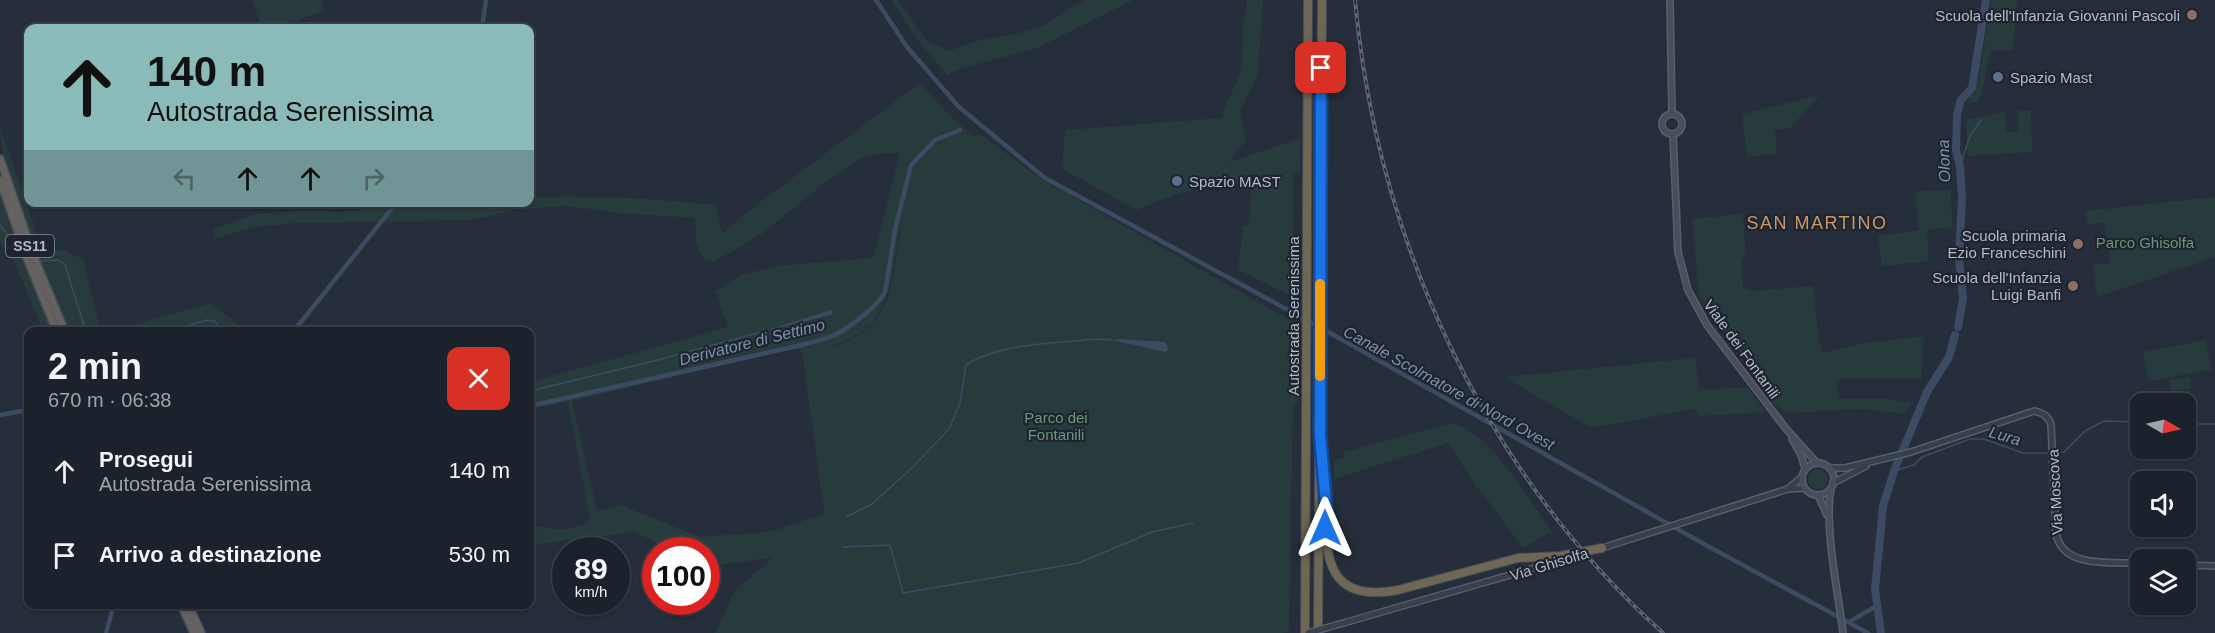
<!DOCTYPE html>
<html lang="it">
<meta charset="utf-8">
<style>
body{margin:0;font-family:Helvetica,sans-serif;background:#252a34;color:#f1f3f6;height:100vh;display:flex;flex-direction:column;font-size:22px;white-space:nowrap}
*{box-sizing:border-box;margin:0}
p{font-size:20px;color:#a0a4a9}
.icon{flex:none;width:33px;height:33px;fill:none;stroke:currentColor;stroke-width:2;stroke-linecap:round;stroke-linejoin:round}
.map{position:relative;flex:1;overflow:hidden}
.sheet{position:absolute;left:24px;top:327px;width:510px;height:282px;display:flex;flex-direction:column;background:#1c222c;border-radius:12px;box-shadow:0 2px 4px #0004,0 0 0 2px #3a3f48}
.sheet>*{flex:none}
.guide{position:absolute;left:24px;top:24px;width:510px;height:183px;border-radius:12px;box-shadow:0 2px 4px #0004,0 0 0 2px #3a3f48;background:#8bbbb9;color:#111;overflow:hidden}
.needle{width:39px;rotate:99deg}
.fabs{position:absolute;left:2130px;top:393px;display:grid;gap:12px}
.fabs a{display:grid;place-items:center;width:66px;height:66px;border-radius:12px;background:#1c222c;box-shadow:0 2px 4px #0004,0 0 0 2px #3a3f48;font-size:30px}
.speed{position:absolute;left:552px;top:537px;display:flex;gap:12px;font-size:30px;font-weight:700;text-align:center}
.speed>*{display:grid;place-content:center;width:78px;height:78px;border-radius:50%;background:#1c222c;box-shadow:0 2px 4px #0004,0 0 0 2px #3a3f48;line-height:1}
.speed small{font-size:15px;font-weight:400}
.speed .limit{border:9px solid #d22;background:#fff;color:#111}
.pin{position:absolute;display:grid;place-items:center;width:51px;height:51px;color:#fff;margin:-26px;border-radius:12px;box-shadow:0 3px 9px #0006}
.me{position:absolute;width:66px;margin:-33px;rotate:0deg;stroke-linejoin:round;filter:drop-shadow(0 0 4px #0008)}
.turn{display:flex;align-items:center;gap:21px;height:126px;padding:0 24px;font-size:27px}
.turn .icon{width:78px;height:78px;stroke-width:2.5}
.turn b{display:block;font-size:42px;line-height:51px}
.lanes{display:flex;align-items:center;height:57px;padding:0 24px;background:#0003;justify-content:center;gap:30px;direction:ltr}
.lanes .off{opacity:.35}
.round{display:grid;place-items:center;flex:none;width:63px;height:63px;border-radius:12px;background:#252a34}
.summary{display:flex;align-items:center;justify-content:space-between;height:102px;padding:0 24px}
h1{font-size:36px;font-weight:600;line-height:45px}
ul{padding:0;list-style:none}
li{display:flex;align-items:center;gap:18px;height:84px;padding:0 24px}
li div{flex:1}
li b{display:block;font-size:22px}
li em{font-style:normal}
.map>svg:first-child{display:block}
</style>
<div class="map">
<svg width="2215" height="633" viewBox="0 0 2215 633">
<rect width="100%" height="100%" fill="#252e3a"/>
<g fill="#283b3c" fill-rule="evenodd">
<path d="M252 0H321L324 11 276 28H262Z"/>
<path d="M891 0H898L926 40 949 51 977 41 1015 34 1044 25 1084 0H1134L1035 49 958 69 947 75 916 38Z"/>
<path d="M1247 0H1263L1258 75 1240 110 1246 140 1229 162 1300 138V172L1293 173V297L1238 270 1243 226H1249L1252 174 1246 184C1204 183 1174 194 1137 210L1062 169 1065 130 1221 118 1242 68 1243 29Z"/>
<path d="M1991 0H2017L2013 50H1992C1984 67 1986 86 1978 102L1966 103 1976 88 1979 79Z"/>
<path d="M920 83 953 119 974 136 980 134 1043 180 1295 323V332L1299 334 1298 402 1293 404 1289 630 1283 633H715L735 591 773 557 708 567 706 550H673L634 532 538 544 530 539V525L563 530 589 523V514L568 402 530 409V382L728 327 715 291 744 274 777 266 873 258 900 153H882L861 158 827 181 763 233 715 261 704 259 696 243 695 218 619 213 567 206 518 209 473 220 297 223 253 227 215 239 213 229 255 214 314 210 338 212 357 210 373 203H425L440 209 483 203 530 202V197C592 195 653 198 716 205L722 234 751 209ZM901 223C901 233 898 247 896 259 890 307 876 336 826 349L857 336 873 322 885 300 891 281ZM797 348 802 352 803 358 824 512 821 515 769 532 700 537 621 505 597 511 572 401Z"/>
<path d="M1820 95 1790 128 1775 130 1777 154 1747 157 1742 114Z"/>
<path d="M2018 111H2031L2032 152 1968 156 1966 125 1968 119 2005 112 2006 132 2018 131Z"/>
<path d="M0 127 43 250H63L83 259 101 331H69C52 294 37 255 23 216 13 187 0 158 0 127Z"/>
<path d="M0 190 42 301V306L55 331H43L16 265 0 243Z"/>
<path d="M1951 190 1952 227 1927 230 1929 261 1882 266 1878 236 1919 230 1915 191Z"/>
<path d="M2215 197V257L2097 297 2093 265 2110 263 2105 223 2088 224 2085 211Z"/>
<path d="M1743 214 1746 257 1741 258 1743 288 1752 291 1813 286 1819 341 1822 353 1869 342 1924 337 1921 379H1836L1839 399H1886L1911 404 1905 414 1861 409 1787 413 1769 400 1739 351 1712 316 1699 293 1692 219Z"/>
<path d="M211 303 237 324 238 331H112Z"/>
<path d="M2206 340 2211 370 2149 381 2143 352Z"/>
<path d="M1695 358 1699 389 1748 388 1765 412 1700 416 1695 409 1591 428 1504 377Z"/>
<path d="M2190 378 2191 389 2171 391 2170 380Z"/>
<path d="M1452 423C1492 434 1528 499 1552 531L1523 548 1481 491 1477 488 1448 443 1334 479V460L1343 458 1344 452Z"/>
<circle cx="1818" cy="479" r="10"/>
</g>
<g fill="#3c4b62">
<path d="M831 310 833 312 831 315 765 331Z"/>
<path d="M1120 339 1165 342 1169 350 1165 352 1112 340Z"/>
</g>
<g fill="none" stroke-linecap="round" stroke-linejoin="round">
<g stroke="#3c4b62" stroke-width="1.5">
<path d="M1960 166 1970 136 1981 120"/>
<path d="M0 225 8 236 14 253 22 258"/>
<path d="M40 261 58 260 65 265 86 332"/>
<path d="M167 332 207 320 215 321 221 332"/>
<path d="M530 391 654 361 765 331"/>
<path d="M2186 424H2215"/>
<path d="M2054 453 2064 452 2085 431 2104 421 2140 422"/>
<path d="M1894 471 1914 465 1922 457 1970 439H1984L2023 453H2049"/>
<path d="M846 517 872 504 912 468 949 429 960 403 966 365C1000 343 1058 343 1097 339L1112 340"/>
<path d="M843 547 890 545 903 593 1079 563 1152 532 1193 523"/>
</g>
<g stroke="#3c4b62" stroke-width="4.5">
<path d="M876 0 907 47 959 107 1045 178 1323 329 1704 544 1868 633"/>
<path d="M482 28 486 0"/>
<path d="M293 332 397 202"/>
<path d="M530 406 797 346C808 343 819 341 830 337 846 331 877 307 885 292L895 230 911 165 935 140 960 130"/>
<path d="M0 415 28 410"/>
<path d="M1849 622 1878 605"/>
<path d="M106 633 114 604"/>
</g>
<g stroke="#3c4b62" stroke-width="8">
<path d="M1958 327 1963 298 1959 258 1962 198 1960 166 1956 150 1957 114 1961 100 1972 88 1986 0"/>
<path d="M1881 633 1875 589 1883 506 1894 471 1927 392 1949 357 1955 335"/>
</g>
<defs>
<g id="tertiary">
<path d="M1829 468H1845L1911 452 2034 411C2043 413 2047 415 2051 424L2056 533C2062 569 2112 562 2140 563"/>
<path d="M1833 483 1866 466"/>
<path d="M1789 488 1802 477"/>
<path d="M1599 549 1788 489 1804 488"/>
<path d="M2186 565 2215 566"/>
<path d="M1347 622 1576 556"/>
</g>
<g id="secondary">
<path d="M1670 0 1672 114"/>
<circle cx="1672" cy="124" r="10"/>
<path d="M1673 135 1678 252 1688 290 1707 325 1787 430 1817 463"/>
<path d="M1792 439 1801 455 1805 468"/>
<circle cx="1818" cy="479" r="16"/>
<path d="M1831 488C1824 528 1838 591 1843 633"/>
<path d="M1818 495 1827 515"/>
</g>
<g id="trunk">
<path d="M0 159 34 257 65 332"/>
<path d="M0 180 29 263 57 332"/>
<path d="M181 604 194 633"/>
<path d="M188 604 201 633"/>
</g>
<g id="motorway">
<path d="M1324 484C1328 538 1314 606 1398 590L1518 558 1560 556 1602 548"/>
<path d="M1305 633 1308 0"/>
<path d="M1318 633 1322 0"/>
</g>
</defs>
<use href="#tertiary" stroke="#575e69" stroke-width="8"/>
<use href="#secondary" stroke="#575e69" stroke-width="8"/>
<use href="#trunk" stroke="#444b56" stroke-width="10"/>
<use href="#motorway" stroke="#444b56" stroke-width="10"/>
<use href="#tertiary" stroke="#38404b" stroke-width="5"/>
<use href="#secondary" stroke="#474f5d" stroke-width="5"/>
<use href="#trunk" stroke="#646260" stroke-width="7"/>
<use href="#motorway" stroke="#706656" stroke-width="8"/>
<defs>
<path id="rail" d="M1355 0C1377 239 1483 471 1663 633"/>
</defs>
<use href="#rail" stroke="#5b6471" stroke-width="4"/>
<use href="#rail" stroke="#1e2530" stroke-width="1.5" stroke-dasharray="4.5" stroke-linecap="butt"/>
<defs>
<path id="tertiary-bridge" d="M1308 633 1347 622"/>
</defs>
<use href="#tertiary-bridge" stroke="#575e69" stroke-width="8" stroke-linecap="butt"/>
<use href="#tertiary-bridge" stroke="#38404b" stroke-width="5"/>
</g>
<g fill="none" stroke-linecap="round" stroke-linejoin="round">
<defs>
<path id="route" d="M1321 68 1320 435 1326 504 1325 528"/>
</defs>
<use href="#route" stroke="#114b97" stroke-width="15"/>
<use href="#route" stroke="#1a73e8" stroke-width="10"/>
<path stroke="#f59e0b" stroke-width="10" d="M1320 284V376"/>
</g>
<g fill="#8d6e63" stroke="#1e2530" stroke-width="2">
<circle cx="2192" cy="15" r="6"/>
<circle cx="2078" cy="244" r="6"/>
<circle cx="2073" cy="286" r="6"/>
</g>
<g fill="#5c6f8a" stroke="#1e2530" stroke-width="2">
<circle cx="1998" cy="77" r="6"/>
<circle cx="1177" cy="181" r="6"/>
</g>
<g text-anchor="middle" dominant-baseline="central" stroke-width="4.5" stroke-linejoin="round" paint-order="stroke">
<rect fill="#1e2530" stroke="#878e99" stroke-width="1.5" x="6" y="235" width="48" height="22" rx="4.5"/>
<g font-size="14" font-weight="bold" fill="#b4bbc6">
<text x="30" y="246">SS11</text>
</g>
<g font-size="15" fill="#b4bbc6" stroke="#1e2530" text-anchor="end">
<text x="2180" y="15">Scuola dell'Infanzia Giovanni Pascoli</text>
<text x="2010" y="77" text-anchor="start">Spazio Mast</text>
<text x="1189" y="181" text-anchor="start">Spazio MAST</text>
<text x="2066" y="235">Scuola primaria<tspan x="2066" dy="17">Ezio Franceschini</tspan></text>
<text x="2061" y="277">Scuola dell'Infanzia<tspan x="2061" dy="17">Luigi Banfi</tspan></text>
</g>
<g font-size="15" fill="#6d9577" stroke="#1e2530">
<text x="2145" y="242">Parco Ghisolfa</text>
<text x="1056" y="417">Parco dei<tspan x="1056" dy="17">Fontanili</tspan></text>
</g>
<g font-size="15" fill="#b4bbc6" stroke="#1e2530">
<text transform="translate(1293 316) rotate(-90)">Autostrada Serenissima</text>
<text transform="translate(1742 349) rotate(54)">Viale dei Fontanili</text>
<text transform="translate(2055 492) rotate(-93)">Via Moscova</text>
<text transform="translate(1549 564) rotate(-17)">Via Ghisolfa</text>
</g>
<g font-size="16" font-style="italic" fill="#7e91ab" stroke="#1e2530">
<text transform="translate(1944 161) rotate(-92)">Olona</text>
<text transform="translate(752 342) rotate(-14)">Derivatore di Settimo</text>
<text transform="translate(1449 388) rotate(29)">Canale Scolmatore di Nord Ovest</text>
<text transform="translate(2005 436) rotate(16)">Lura</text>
</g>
<g font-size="18" letter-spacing="1.5" fill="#cb966a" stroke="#1e2530">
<text x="1817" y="223">SAN MARTINO</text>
</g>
</g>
</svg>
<div class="fabs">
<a><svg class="needle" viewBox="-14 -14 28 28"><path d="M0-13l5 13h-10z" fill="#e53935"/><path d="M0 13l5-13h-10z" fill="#a0a4a9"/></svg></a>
<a><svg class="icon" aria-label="sound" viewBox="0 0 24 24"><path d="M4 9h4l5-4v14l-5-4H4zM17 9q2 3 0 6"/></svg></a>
<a><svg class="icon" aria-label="layers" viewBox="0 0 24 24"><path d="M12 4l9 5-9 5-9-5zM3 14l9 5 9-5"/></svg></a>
</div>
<div class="speed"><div>89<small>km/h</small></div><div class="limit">100</div></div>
<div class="pin" style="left:1321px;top:68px;background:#d93025"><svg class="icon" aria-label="arrive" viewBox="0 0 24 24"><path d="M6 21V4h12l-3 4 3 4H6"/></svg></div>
<svg class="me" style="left:1325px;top:528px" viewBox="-20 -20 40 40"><path d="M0-17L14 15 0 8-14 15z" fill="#1a73e8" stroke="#fff" stroke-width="4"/></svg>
<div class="guide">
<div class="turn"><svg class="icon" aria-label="ahead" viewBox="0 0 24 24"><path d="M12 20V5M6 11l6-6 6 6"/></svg><div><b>140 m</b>Autostrada Serenissima</div></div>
<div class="lanes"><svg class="icon off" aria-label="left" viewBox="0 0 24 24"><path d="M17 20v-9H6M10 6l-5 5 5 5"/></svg><svg class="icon" aria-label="ahead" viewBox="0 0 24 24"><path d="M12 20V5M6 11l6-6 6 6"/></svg><svg class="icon" aria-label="ahead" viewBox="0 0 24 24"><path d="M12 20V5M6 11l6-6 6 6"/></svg><svg class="icon off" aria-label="right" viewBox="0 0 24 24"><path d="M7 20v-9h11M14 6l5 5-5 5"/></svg></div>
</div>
<section class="sheet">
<div class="summary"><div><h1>2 min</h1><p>670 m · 06:38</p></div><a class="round" style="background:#d93025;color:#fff"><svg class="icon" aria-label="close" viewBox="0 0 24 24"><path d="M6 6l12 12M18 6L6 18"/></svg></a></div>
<ul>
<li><svg class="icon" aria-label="ahead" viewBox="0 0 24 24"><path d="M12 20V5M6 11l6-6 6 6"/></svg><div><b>Prosegui</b><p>Autostrada Serenissima</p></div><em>140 m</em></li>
<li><svg class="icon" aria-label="arrive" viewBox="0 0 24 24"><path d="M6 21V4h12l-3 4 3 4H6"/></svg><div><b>Arrivo a destinazione</b></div><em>530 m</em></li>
</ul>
</section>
</div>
